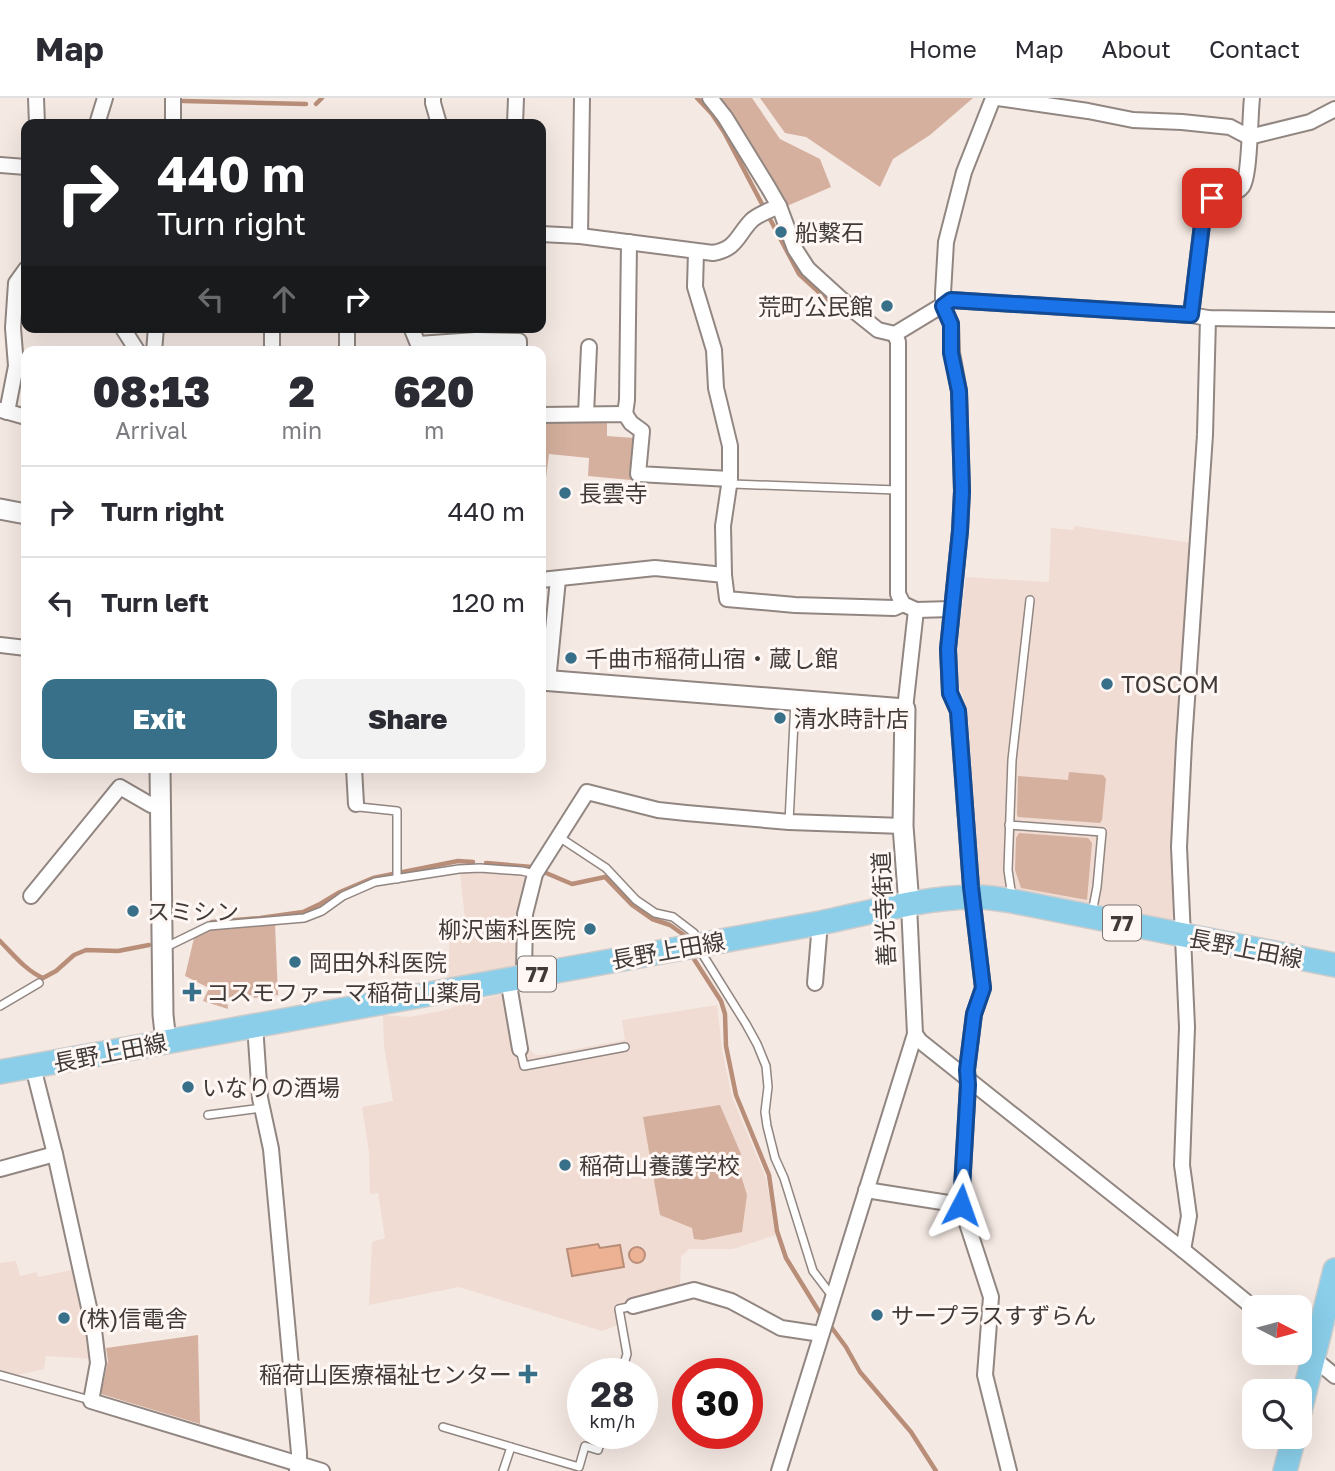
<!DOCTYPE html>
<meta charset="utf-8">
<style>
body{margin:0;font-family:"Golos Text","Noto Sans JP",sans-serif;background:#f2f2f3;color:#2b2b33;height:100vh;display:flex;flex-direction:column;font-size:26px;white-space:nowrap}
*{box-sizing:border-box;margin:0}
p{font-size:23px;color:#7c7c81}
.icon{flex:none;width:38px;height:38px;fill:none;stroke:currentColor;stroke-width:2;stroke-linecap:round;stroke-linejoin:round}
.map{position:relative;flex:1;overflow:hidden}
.side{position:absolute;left:21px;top:248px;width:525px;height:427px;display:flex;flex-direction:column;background:#fff;border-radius:14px;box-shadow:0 7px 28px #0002}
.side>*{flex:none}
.guide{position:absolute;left:21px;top:21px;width:525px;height:214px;border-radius:14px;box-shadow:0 7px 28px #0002;background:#202124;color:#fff;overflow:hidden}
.needle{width:46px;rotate:96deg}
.fabs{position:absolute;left:1242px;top:1197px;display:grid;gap:14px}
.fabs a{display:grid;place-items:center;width:70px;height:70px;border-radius:14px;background:#fff;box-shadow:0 7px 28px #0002;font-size:35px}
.speed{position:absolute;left:567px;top:1260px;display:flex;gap:14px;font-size:35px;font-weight:700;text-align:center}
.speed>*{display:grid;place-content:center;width:91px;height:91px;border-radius:50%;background:#fff;box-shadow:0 7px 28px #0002;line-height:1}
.speed small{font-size:18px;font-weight:400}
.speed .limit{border:10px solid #d22;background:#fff;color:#111}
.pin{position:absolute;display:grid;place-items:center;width:60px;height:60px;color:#fff;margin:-30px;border-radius:14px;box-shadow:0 4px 10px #0006}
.me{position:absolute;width:77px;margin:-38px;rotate:4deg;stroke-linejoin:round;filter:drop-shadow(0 0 5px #0008)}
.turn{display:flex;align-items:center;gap:24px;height:147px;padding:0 21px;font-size:32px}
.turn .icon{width:91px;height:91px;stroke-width:2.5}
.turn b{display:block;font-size:49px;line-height:60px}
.lanes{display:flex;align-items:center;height:66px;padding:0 21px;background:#0003;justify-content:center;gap:35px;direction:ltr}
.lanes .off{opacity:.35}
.eta{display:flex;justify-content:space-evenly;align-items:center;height:119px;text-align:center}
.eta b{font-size:42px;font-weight:800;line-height:49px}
.button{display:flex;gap:14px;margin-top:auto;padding:14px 21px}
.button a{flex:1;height:80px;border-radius:14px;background:#38708a;color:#fff;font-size:28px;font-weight:800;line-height:80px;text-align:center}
.button a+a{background:#f2f2f3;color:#2b2b33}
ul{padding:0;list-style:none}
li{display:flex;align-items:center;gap:21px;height:91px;padding:0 21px;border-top:2px solid #e1e1e2}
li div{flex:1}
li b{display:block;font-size:26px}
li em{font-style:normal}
header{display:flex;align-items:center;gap:42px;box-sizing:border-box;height:98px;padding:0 35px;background:#fff;border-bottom:2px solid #e1e1e2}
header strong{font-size:33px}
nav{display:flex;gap:38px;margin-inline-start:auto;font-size:24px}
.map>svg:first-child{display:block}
</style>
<header>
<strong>Map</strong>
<nav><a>Home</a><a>Map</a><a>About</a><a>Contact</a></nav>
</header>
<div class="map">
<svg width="1335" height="1373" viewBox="0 0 1335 1373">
<rect width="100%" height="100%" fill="#f5e9e3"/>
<g fill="#f0dcd3">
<path d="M1074 428 1193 445 1175 671 1172 729 1173 823 1034 795 980 787 968 620 963 598 959 589 958 544 966 479 1049 484 1051 430 1073 432Z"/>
<path d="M476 774 529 778 519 861 514 870 447 882 450 838 467 839 460 775Z"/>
<path d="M518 894 528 950 535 957H543L625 942 622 922 717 907 722 951 732 999 766 1080 776 1137 733 1151H689L681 1159 680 1188 656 1193 630 1201 632 1214 624 1216 625 1224 602 1233 459 1189 369 1207 372 1144 385 1140 378 1095 370 1096 369 1054 362 1009 393 1003 384 948 383 917 409 919 446 912 466 904Z"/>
<path d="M16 1163 20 1178 37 1174 38 1179 76 1171 94 1261 46 1258 44 1271 17 1277 0 1272V1165Z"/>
</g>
<g fill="#d5b09e">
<path d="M718 0H752L780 41 820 61 831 89 787 108 735 20Z"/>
<path d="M760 0H973L930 37 893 61 880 89 806 39 785 35Z"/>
<path d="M607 324V338L635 340 631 382 588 378 589 360 549 356 544 396H541V325Z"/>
<path d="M1069 674 1103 677 1106 681 1102 722 1100 725 1018 719 1017 716 1018 678 1068 682Z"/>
<path d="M1019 735 1088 740 1092 745 1087 802 1021 790 1015 772 1016 740Z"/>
<path d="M275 826 278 897 254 900 253 897 227 901 228 911 203 903 209 890 185 878 194 840 211 831Z"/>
<path d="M720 1007 741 1056 739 1071 747 1097 742 1134 703 1142 694 1141 692 1130 660 1117 643 1019Z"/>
<path d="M198 1237 200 1326 101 1296 108 1263 106 1250Z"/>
</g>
<g fill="#edb194" stroke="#b98e79" stroke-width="2">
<path d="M598 1146 600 1150 620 1147 624 1169 572 1178 567 1151Z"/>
<circle cx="637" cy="1157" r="8"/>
</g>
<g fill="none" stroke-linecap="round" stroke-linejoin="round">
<g stroke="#b98e79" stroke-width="4.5">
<path d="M697 0 712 16 724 34 799 176 845 218"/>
<path d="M183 3 306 6"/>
<path d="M316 6 322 0"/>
<path d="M486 765 532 769 572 786 605 779 632 807 652 821 670 827 684 837"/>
<path d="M212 824 260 820 303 814 320 806 340 794 373 780 458 763 473 764"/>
<path d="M0 843C12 855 26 873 43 880L56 873 74 857 86 852 118 853 149 847"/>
<path d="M692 858 721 903 725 916 726 948 736 997 769 1077 777 1133 786 1160 823 1220"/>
<path d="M829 1226 846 1249 860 1274 911 1334 936 1373"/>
</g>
<defs>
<g id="lane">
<path d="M731 383 733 386 897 392"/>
<path d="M356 706 359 709 397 713V781"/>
<path d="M789 724 795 603"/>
<path d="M1009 727 1102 734 1097 789 1092 815"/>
<path d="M559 739 606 770 636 802 655 815 673 819 694 835 703 857 746 926 757 946 766 968 768 989 765 1014 767 1028 775 1060 784 1080 813 1173 829 1194 835 1197"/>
<path d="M1012 799 1008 772 1012 662 1030 502"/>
<path d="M166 849 209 828 304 820 322 813 343 798 375 784 459 771 480 770 522 773 535 776"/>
<path d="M0 908 39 885"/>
<path d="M520 951 524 968 625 949"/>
<path d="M208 1017 262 1010"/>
<path d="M621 1276 627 1256 619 1211 633 1208"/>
<path d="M0 1277 90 1302"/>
<path d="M443 1329 579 1369 585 1348 598 1352 603 1335"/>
<path d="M503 1373 511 1349"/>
</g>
<g id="street">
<path d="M36 0 37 26"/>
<path d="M173 0V26"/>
<path d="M433 0V5L439 26"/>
<path d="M710 0 725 19 768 89 779 108 795 151 808 171 853 212 878 232 895 236 951 202 1191 217 1208 220 1335 222"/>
<path d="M995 0 992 3 964 74 946 144 943 195V208L951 226 952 255 959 293 962 393 960 433 948 551 950 595 958 613 971 789 983 890 974 916 967 972 968 987 961 1107 991 1199 985 1277 1009 1373"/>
<path d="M998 0 1088 13 1133 22 1182 24 1230 29 1249 39 1310 24 1335 11"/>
<path d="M97 26 105 0"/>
<path d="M515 26 516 0"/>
<path d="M0 67 26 69"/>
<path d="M541 136 580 138 713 155C737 151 737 137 752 122 759 116 770 112 779 108"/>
<path d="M580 138 582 0"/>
<path d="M696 153 695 189 714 252 716 290 730 348V381L723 428 724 477"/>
<path d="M1191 217 1204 110C1207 107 1208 103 1211 101 1220 95 1235 98 1242 89 1250 81 1250 15 1252 0"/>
<path d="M122 229 138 254"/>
<path d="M411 229 418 246 420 254"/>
<path d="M895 236 898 244V496L903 506 916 512 905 611"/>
<path d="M418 246 476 242 519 243V254"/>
<path d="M154 254 156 229"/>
<path d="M272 254V229"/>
<path d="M347 254V229"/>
<path d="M1 312 26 319"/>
<path d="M7 314 16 268 13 230 16 185 26 171"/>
<path d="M586 316 589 249"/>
<path d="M625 316 627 302 629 144"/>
<path d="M541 317 625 316 631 325 642 333 638 376 730 381"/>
<path d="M541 482 655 470 724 477 727 501 795 507 894 510 903 506"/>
<path d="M916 512 952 511"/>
<path d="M0 547 26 550"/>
<path d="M548 583 558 481"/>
<path d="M354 670 356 706"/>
<path d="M31 798 120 689 151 707H161"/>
<path d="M909 807 915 936 920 943 1183 1152 1255 1211"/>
<path d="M524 878 525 816 535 776 587 694 658 712 686 715 789 724 903 728"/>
<path d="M508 881 520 951"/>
<path d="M815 885 820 825"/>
<path d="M255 927 260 1000 271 1051 299 1355V1366L297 1373"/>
<path d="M33 969 55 1056 94 1232 98 1265 91 1303 322 1373"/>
<path d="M0 1071 55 1056"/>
<path d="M866 1092 961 1107"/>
<path d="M1183 1152 1189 1118 1182 1067 1187 929 1179 749 1184 645 1205 337 1208 220"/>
<path d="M633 1208 694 1192 731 1203 781 1230 821 1236"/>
<path d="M1300 1249 1335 1278"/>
<path d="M779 1373 915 936"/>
</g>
<g id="secondary">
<path d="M0 411 26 416"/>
<path d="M541 582 905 611 903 728 909 807"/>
<path d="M160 670 163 917 166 944"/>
</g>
<g id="primary">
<path d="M0 974 820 825C868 815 926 799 975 799 987 799 1000 801 1012 803L1335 867"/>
<path d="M1300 1313 1335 1172"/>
<path d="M1285 1373 1294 1339"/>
</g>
</defs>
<use href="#lane" stroke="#918681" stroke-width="10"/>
<use href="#street" stroke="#918681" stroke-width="18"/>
<use href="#secondary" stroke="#918681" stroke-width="23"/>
<use href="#primary" stroke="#cdcccc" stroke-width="26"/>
<use href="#lane" stroke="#fff" stroke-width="7"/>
<use href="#street" stroke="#fff" stroke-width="14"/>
<use href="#secondary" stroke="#fff" stroke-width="19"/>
<use href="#primary" stroke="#8acee9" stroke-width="23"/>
</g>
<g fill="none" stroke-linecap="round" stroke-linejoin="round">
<defs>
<path id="route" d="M961 1107 968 987 967 972 974 916 983 890 971 789 958 613 950 595 948 551 960 433 962 393 959 293 951 255V226L943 208 951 202 1191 217 1204 110 1212 100"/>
</defs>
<use href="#route" stroke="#114b97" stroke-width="18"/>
<use href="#route" stroke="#1a73e8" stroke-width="12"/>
</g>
<g fill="#38708a" stroke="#fff7f4" stroke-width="2.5">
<circle cx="781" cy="134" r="7"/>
<circle cx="887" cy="208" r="7"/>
<circle cx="565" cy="395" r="7"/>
<circle cx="571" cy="560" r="7"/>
<circle cx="1107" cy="586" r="7"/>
<circle cx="780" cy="620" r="7"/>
<circle cx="133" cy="813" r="7"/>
<circle cx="590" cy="831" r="7"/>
<circle cx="295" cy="864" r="7"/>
<path d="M188.5 883.5h7v7h7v7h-7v7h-7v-7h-7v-7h7z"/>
<circle cx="188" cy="989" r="7"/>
<circle cx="565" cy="1067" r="7"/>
<circle cx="877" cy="1217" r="7"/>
<circle cx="64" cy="1220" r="7"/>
<path d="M524.5 1265.5h7v7h7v7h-7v7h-7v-7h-7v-7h7z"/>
</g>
<g text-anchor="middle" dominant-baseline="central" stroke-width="6" stroke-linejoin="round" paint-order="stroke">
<g fill="#fff7f4" stroke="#797371" stroke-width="2">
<rect x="1103" y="807.5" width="38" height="35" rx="5"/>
<rect x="518" y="858.5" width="38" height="35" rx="5"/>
</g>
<g font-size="21" font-weight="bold" fill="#403b39">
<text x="1122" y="825">77</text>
<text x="537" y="876">77</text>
</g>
<g font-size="23" fill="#403b39" stroke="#fff7f4" text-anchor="start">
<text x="795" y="134">船繋石</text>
<text x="873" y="208" text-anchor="end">荒町公民館</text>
<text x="579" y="395">長雲寺</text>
<text x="585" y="560">千曲市稲荷山宿・蔵し館</text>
<text x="1121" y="586">TOSCOM</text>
<text x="794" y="620">清水時計店</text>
<text x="147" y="813">スミシン</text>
<text x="576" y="831" text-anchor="end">柳沢歯科医院</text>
<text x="309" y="864">岡田外科医院</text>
<text x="206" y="894">コスモファーマ稲荷山薬局</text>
<text x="202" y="989">いなりの酒場</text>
<text x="579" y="1067">稲荷山養護学校</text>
<text x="891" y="1217">サープラスすずらん</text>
<text x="78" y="1220">(株)信電舎</text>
<text x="512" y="1276" text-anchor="end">稲荷山医療福祉センター</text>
</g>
<g font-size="23" fill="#403b39" stroke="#fff7f4">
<text transform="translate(883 811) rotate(-93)">善光寺街道</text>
<text transform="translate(1246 850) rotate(11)">長野上田線</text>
<text transform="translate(668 852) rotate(-10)">長野上田線</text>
<text transform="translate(110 954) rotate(-11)">長野上田線</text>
</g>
</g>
</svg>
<div class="fabs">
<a><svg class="needle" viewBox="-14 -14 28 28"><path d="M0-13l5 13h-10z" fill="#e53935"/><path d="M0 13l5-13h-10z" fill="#7c7c81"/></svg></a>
<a><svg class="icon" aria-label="search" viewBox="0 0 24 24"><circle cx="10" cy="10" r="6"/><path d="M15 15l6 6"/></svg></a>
</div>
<div class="speed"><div>28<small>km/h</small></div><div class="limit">30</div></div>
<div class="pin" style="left:1212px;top:100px;background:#d93025"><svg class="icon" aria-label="arrive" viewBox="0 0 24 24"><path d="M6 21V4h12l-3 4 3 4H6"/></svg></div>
<svg class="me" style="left:961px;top:1107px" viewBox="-20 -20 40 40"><path d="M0-17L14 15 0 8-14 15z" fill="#1a73e8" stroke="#fff" stroke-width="4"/></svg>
<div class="guide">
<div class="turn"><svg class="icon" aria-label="right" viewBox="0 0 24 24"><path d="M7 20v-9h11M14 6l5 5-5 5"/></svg><div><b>440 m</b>Turn right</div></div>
<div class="lanes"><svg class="icon off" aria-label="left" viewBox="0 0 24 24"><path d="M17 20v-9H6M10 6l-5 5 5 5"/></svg><svg class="icon off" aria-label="ahead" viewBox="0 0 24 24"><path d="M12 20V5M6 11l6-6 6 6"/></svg><svg class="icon" aria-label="right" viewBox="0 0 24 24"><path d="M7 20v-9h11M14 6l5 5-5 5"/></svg></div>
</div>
<section class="side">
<div class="eta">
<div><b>08:13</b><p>Arrival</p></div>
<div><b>2</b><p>min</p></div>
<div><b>620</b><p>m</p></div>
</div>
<ul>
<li><svg class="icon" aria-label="right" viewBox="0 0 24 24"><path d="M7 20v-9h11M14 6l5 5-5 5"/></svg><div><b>Turn right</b></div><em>440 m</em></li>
<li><svg class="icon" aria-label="left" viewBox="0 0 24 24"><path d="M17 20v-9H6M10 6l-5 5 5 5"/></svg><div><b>Turn left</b></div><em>120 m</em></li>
</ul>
<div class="button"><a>Exit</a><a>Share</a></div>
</section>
</div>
